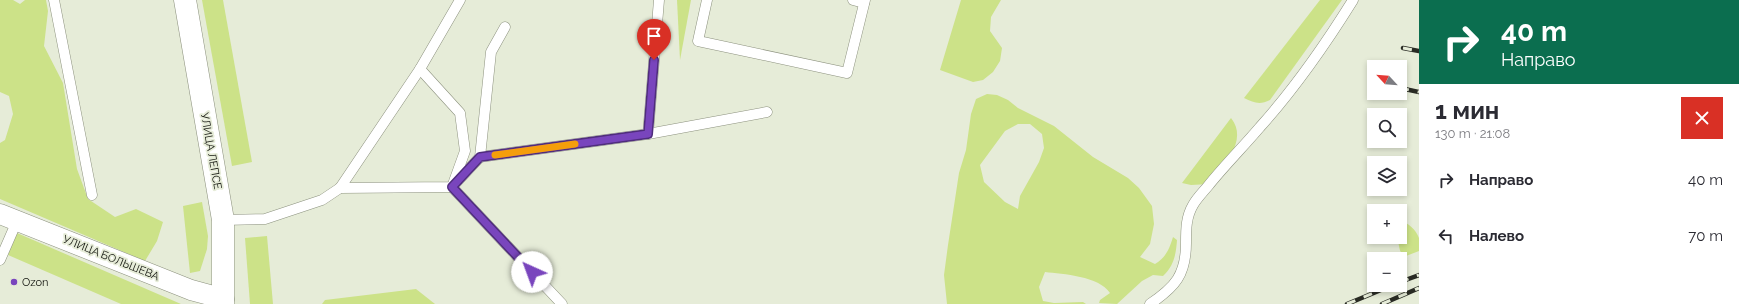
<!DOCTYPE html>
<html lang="ru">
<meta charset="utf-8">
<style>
body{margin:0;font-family:Raleway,sans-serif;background:#f7f7f7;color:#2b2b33;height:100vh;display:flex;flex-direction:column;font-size:15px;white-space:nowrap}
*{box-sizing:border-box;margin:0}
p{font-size:13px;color:#7c7c81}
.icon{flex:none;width:22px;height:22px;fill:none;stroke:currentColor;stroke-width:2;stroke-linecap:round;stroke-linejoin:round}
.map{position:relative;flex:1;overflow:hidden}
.sheet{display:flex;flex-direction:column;background:#fff;width:320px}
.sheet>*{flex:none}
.top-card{background:#0b6e4f;color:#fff;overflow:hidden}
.needle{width:26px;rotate:296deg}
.buttons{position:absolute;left:1367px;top:60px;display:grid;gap:8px}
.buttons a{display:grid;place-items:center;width:40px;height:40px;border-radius:0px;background:#fff;box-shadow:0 2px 6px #0003;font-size:20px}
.pin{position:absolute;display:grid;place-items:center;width:34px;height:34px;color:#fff;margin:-41px -17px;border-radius:50% 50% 50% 0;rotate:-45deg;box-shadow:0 0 4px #0007}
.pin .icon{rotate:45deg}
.me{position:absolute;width:44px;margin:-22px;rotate:317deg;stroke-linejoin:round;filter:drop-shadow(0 0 3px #0008)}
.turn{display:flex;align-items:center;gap:14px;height:84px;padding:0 16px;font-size:18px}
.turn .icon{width:52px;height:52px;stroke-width:2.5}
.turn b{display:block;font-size:28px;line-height:34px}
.round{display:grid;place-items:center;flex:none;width:42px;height:42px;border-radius:0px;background:#f7f7f7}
.head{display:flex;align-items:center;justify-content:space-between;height:68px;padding:0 16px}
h1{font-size:24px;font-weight:700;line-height:30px}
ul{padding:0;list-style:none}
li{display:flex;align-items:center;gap:12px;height:56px;padding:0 16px}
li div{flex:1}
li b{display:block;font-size:15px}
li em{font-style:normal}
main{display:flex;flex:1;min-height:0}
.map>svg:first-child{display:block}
</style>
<main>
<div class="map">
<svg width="1419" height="304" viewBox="0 0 1419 304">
<rect width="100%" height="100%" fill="#e6ecd8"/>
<g fill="#cce288" fill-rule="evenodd">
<path d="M0 0H13L20 4 25 0H46L48 11 44 46 63 83 77 169 88 199 115 217 136 209 163 222 157 241 145 261 0 199V143L5 140 13 114 9 96 0 92Z"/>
<path d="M202 0H223L252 162 232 166Z"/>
<path d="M677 0H691L680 60Z"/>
<path d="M961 0H1001L991 17 990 31 1002 48 1000 61 993 72 983 80 973 82 940 70Z"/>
<path d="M1320 0H1342L1270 100C1260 105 1254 103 1244 98Z"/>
<path d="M987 94 997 95 1008 100 1018 108 1054 126 1093 157 1128 178 1139 188 1152 206 1154 224 1150 244 1140 257 1155 264C1166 257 1169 250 1173 237L1177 240C1176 254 1174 266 1163 276L1153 275 1142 281 1117 304 1099 303 1100 300 1110 293C1099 276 1063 274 1045 272L1039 287 1043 301 1054 303 1083 302 1086 304H947L944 275 948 245 959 173 966 150 971 114 976 99ZM1018 124H1030L1042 134 1044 148 1039 162 1020 196 1018 209 1005 202 984 182 980 165 1005 131Z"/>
<path d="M1231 118C1249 140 1223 167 1210 184L1191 185 1182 183Z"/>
<path d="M202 202 208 236 207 249 200 271 190 273 183 206Z"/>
<path d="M1400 221C1408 222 1416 230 1419 238 1419 241 1419 247 1419 251L1406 256C1400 253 1400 251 1399 246 1399 243 1396 240 1394 237H1400Z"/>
<path d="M17 233 181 304H121L8 255Z"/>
<path d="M267 236 273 304H250L245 238Z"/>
<path d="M416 289 435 304H322L325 300Z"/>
</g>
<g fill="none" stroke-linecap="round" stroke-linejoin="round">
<defs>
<g id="lane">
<path d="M54 0 92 195"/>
<path d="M707 0 698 41 847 73 865 0"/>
<path d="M853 0 864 3"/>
<path d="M420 69 460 113 465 151 452 187 562 304"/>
<path d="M648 134 767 112"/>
<path d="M480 157 648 134 659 0"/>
<path d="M340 188 420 69 460 0"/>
<path d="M223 220 265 219 322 200 340 188 452 187 480 157 491 52 505 27"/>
<path d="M0 260 17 221"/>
<path d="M1150 304C1175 287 1186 275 1186 243 1186 229 1186 217 1193 205 1197 198 1203 192 1208 186 1224 166 1243 147 1260 127 1295 88 1325 45 1353 0"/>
</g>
<path id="street" d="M0 214 191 290 224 299"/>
<path id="secondary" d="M185 0 223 220V304"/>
</defs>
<use href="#lane" stroke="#8c917e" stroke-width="11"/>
<use href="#street" stroke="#8c917e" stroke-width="21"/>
<use href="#secondary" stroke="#8c917e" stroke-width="23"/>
<use href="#lane" stroke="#fff" stroke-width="10"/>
<use href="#street" stroke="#fff" stroke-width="20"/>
<use href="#secondary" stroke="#fff" stroke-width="22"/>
<defs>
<g id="rail">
<path d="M1403 48 1419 51"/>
<path d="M1400 88 1419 92"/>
<path d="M1400 282 1419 275"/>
<path d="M1347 304 1393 285"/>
<path d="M1382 304 1419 288"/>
</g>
</defs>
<use href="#rail" stroke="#292b24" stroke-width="4.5"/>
<use href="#rail" stroke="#e6ecd8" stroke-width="3" stroke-dasharray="9" stroke-linecap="butt"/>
</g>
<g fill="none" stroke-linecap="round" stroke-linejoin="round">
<defs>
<path id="route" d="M532 272 452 187 480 157 648 134 654 60"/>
</defs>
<use href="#route" stroke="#4f2d7b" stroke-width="10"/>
<use href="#route" stroke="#7945bd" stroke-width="7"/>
<path stroke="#f59e0b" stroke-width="7" d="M495 155 575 144"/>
</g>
<circle fill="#7945bd" stroke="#e6ecd8" stroke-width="1.5" cx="14" cy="282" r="4"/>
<g text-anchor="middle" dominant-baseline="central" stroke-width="3.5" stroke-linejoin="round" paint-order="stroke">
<g font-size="11" fill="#10120c" stroke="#e6ecd8">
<text transform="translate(211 151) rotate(80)">УЛИЦА ЛЕПСЕ</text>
<text transform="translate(111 258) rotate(22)">УЛИЦА БОЛЬШЕВА</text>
</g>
<g font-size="11" fill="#10120c" stroke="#e6ecd8" text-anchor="start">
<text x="22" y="282">Ozon</text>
</g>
</g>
</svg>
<div class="buttons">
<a><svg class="needle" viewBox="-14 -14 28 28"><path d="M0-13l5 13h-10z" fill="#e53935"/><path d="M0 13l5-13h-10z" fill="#7c7c81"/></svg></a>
<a><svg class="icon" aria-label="search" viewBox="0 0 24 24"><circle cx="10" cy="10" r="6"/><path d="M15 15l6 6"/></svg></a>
<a><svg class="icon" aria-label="layers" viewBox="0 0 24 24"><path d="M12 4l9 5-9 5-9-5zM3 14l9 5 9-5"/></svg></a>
<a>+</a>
<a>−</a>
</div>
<div class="pin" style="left:654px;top:60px;background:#d93025"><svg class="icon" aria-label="arrive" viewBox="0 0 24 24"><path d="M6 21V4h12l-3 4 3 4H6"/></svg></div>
<svg class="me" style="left:532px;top:272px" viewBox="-20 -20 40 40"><circle r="19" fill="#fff"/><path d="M0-13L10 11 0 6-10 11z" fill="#7945bd"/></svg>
</div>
<section class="sheet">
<div class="top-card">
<div class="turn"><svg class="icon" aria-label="right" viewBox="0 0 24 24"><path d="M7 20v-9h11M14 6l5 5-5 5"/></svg><div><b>40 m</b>Направо</div></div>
</div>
<div class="head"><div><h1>1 мин</h1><p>130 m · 21:08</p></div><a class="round" style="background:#d93025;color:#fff"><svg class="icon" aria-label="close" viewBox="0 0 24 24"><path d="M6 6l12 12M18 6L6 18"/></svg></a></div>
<ul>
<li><svg class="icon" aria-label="right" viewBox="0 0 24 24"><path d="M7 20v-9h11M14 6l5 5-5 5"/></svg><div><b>Направо</b></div><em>40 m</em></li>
<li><svg class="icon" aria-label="left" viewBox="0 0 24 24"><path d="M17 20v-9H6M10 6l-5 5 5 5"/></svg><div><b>Налево</b></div><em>70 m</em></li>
</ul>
</section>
</main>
